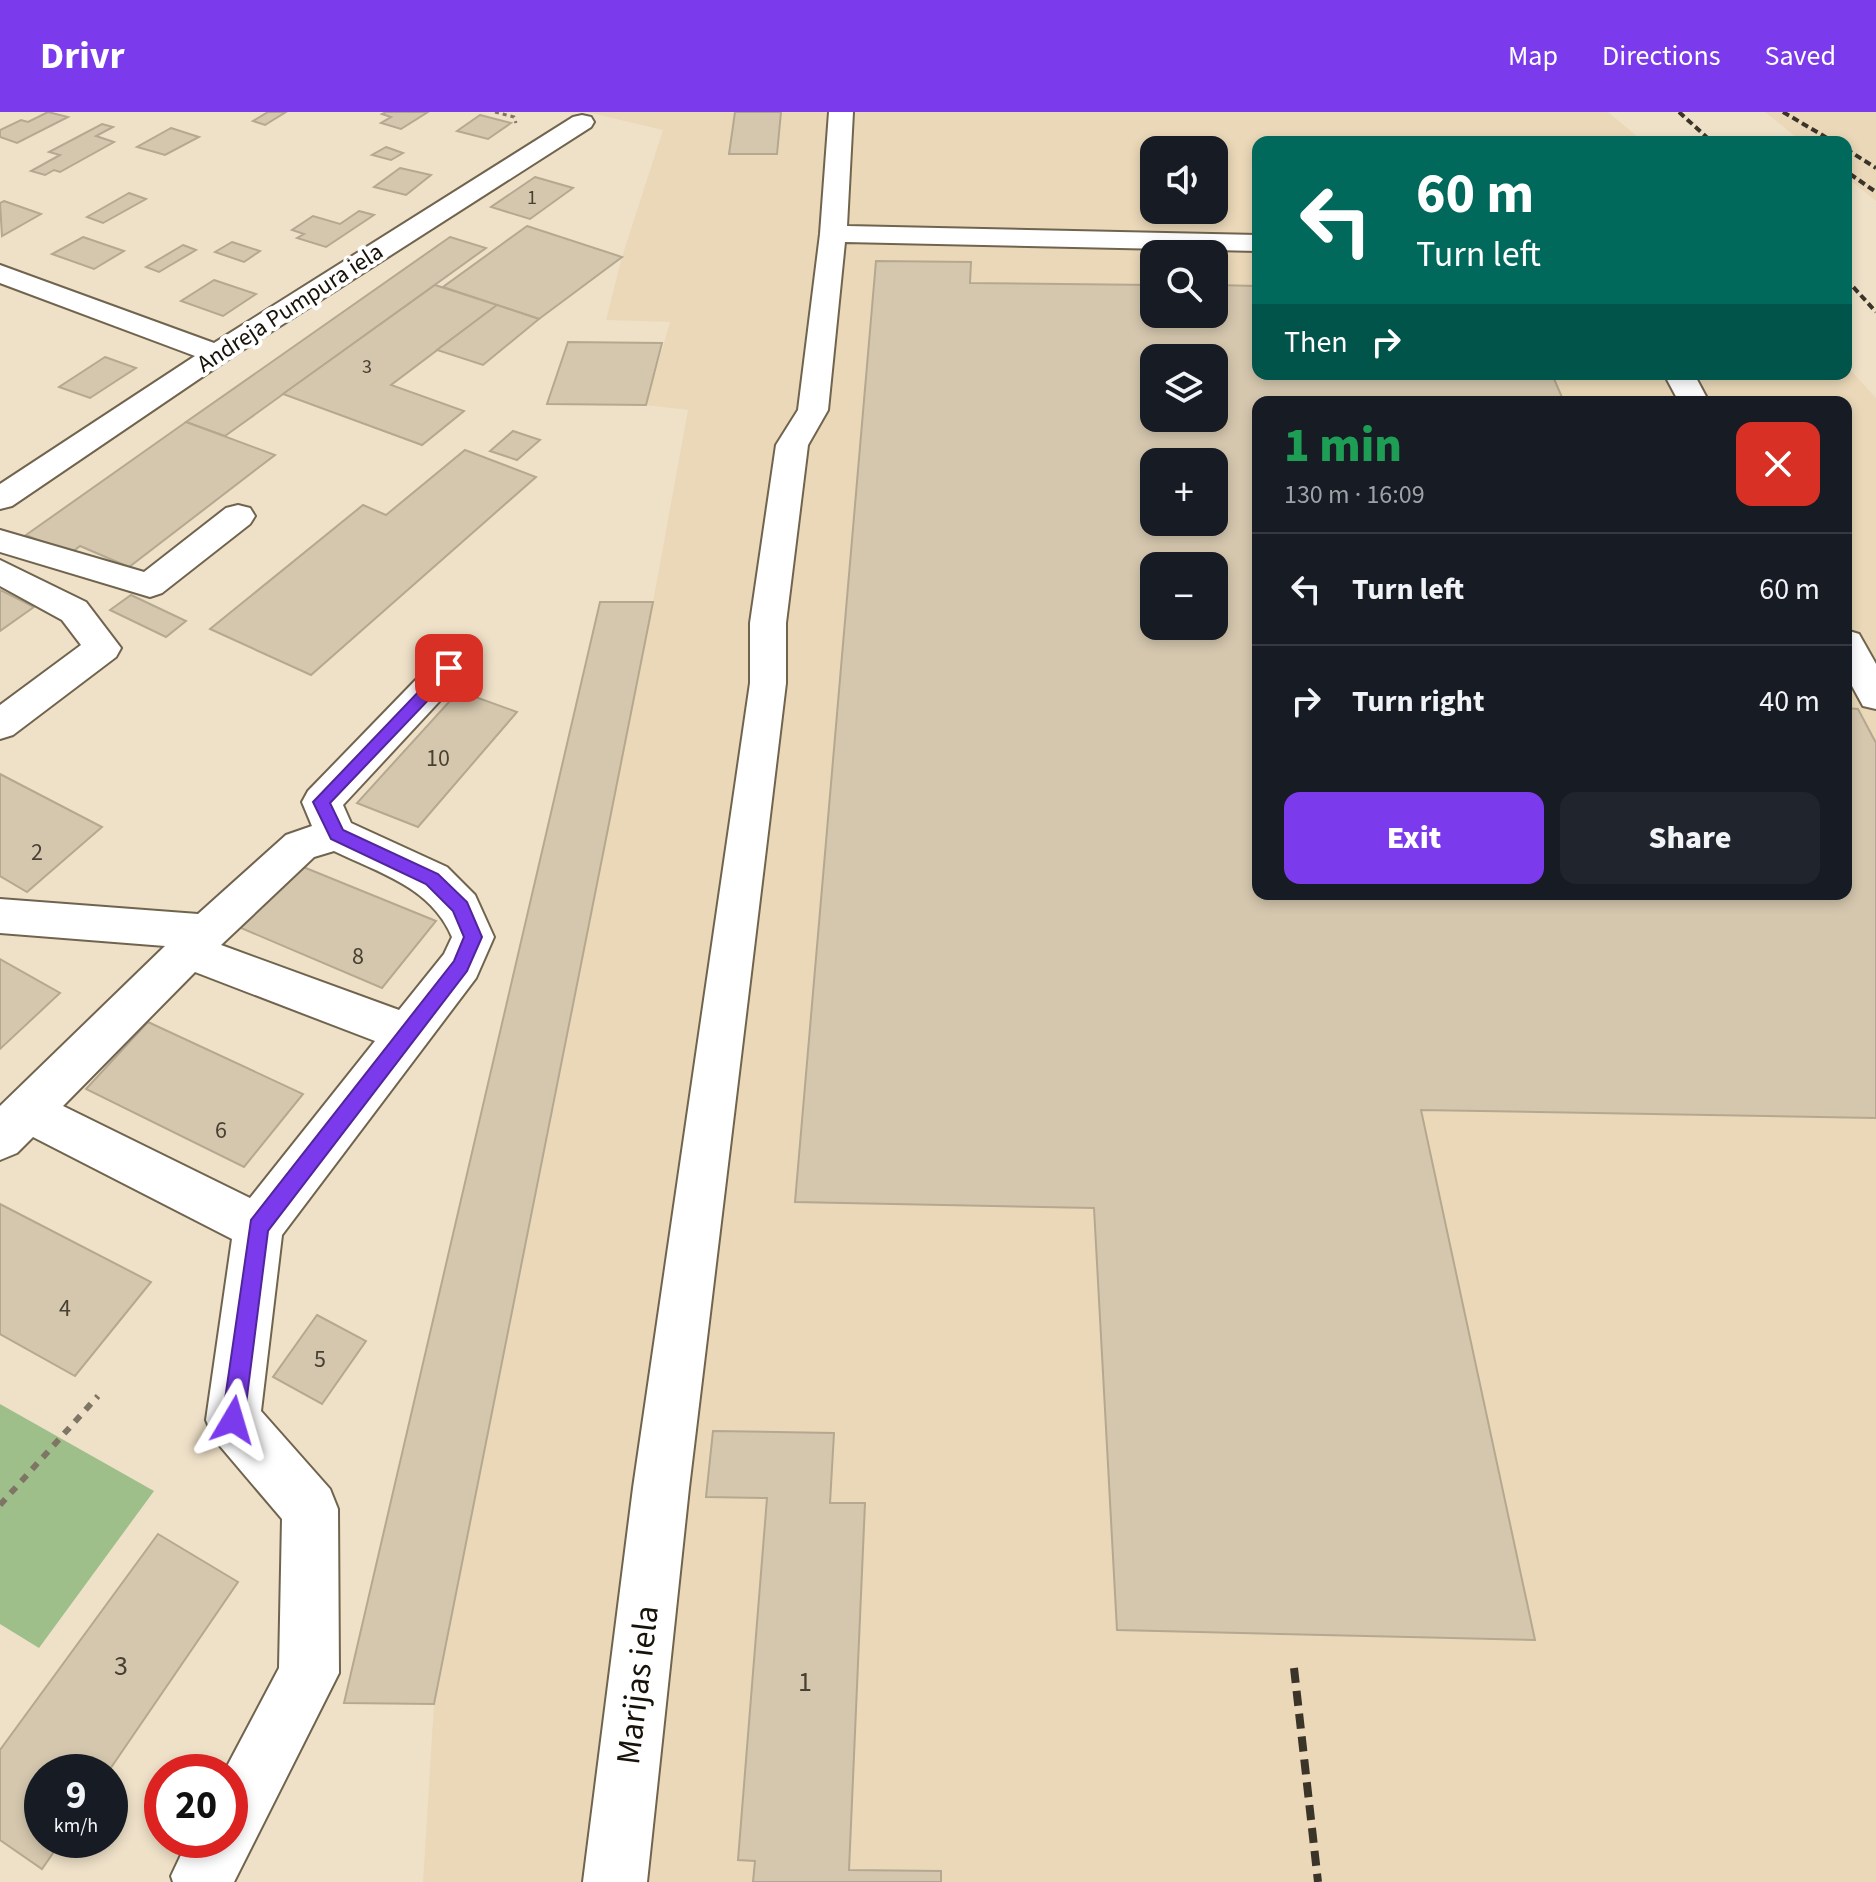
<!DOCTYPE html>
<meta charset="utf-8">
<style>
body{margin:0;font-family:"Source Sans 3",sans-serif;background:#20242c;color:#f1f3f6;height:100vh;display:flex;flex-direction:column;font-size:30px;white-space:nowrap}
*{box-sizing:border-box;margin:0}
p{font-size:26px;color:#9ea1a6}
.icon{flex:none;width:44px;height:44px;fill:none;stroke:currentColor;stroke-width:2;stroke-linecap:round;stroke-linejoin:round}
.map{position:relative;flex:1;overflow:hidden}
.panel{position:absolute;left:1252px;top:284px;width:600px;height:504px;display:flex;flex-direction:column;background:#171b24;border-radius:16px;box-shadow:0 4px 12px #0003}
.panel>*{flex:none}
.guide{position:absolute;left:1252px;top:24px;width:600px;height:244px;border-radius:16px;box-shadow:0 4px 12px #0003;background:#00695c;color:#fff;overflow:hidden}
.fabs{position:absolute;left:1140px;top:24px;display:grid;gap:16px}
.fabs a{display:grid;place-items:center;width:88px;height:88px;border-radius:16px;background:#171b24;box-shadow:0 4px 12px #0003;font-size:40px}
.speed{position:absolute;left:24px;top:1642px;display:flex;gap:16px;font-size:40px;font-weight:700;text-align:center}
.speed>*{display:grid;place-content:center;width:104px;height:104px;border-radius:50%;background:#171b24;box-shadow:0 4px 12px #0003;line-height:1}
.speed small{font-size:20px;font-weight:400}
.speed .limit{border:12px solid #d22;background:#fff;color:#111}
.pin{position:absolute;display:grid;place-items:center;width:68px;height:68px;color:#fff;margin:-34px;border-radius:16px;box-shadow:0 4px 12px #0006}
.me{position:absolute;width:88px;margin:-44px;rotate:7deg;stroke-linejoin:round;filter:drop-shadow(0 0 6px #0008)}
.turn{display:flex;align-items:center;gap:28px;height:168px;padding:0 32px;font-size:36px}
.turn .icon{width:104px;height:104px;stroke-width:2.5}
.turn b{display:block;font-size:56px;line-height:68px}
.then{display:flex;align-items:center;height:76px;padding:0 32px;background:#0003;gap:16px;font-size:30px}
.round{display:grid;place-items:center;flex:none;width:84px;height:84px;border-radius:16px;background:#20242c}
.headline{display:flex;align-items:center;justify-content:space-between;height:136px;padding:0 32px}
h1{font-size:48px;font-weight:800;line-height:60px;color:#1e9e55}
.action{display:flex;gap:16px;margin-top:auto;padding:16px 32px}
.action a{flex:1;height:92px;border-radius:16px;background:#7c3aed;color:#fff;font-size:32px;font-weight:800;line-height:92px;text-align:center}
.action a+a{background:#20242c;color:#f1f3f6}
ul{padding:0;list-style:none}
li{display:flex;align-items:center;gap:24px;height:112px;padding:0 32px;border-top:2px solid #363941}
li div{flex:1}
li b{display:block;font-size:30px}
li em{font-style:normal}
header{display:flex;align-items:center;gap:48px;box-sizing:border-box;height:112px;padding:0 40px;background:#7c3aed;color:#fff}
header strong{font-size:38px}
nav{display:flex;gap:44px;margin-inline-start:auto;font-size:28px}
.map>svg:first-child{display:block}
</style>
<header>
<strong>Drivr</strong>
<nav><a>Map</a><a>Directions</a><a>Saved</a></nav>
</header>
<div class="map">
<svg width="1876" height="1770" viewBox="0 0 1876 1770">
<rect width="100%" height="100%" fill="#efe1c8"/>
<g fill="#ead8b8" fill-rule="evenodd">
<path d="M587 0H1608L1644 30H1258V262H1846V253L1876 286V1770H423L434 1592 653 490 688 298 646 293 670 210 606 208 622 145 663 18ZM1154 38H1214V98H1154ZM1154 142H1214V202H1154ZM1154 246H1214V306H1154ZM1258 290H1846V782H1258ZM1154 350H1214V410H1154ZM1154 454H1214V514H1154Z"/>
<path d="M1765 0H1876V89L1846 65V30H1802Z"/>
</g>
<path fill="#9ebf8a" d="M0 1292 154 1379 39 1536 0 1512Z"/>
<g fill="#d5c7ae" stroke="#b5a890" stroke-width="2" fill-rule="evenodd">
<path d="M48 0 68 5 17 31 0 25V18L21 8 28 10Z"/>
<path d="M268 0H286L265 13 253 9Z"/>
<path d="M386 0H428L401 17 381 11 391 5 382 2Z"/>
<path d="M735 0H781L777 42H729Z"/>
<path d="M480 3 511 11 488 27 457 19Z"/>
<path d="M102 12 113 15 96 24 114 30 60 60 54 58 45 63 31 59 60 43 49 40Z"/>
<path d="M171 16 199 25 165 43 137 35Z"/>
<path d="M386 35 403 41 391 48 372 43Z"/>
<path d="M400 56 431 63 406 83 374 75Z"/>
<path d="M535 65 573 76 530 107 491 95Z"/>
<path d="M129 81 146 87 103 111 87 105Z"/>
<path d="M4 89 41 102 2 124 0 91Z"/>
<path d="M359 99 374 103 326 135 297 126 304 122 292 118 313 104 340 112Z"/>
<path d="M527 114 622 145 539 207 443 175Z"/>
<path d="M83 125 124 139 94 157 52 142Z"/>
<path d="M450 125 486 136 225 324 186 310Z"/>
<path d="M232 130 260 139 244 150 215 140Z"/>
<path d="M183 133 196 138 159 160 146 155Z"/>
<path d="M876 149 971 150 970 171 1154 173V202H1214V173L1258 174V262H1552L1564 290H1258V782H1846V596L1858 597 1876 631V1006L1421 998 1535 1528 1117 1518 1094 1096 795 1090ZM1154 246H1214V306H1154ZM1154 350H1214V410H1154ZM1154 454H1214V514H1154Z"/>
<path d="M214 168 256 182 223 204 181 189Z"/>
<path d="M435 173 497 193 391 273 464 299 422 333 283 282Z"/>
<path d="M497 193 539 207 483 253 437 238Z"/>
<path d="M568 230 662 231 646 293 547 292Z"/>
<path d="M105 245 136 256 90 286 59 275Z"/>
<path d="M186 310 275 343 129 455 80 434 70 442 26 423Z"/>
<path d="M513 319 540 328 517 348 490 339Z"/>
<path d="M465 338 536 365 311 563 210 517 363 393 386 403Z"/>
<path d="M0 478 34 495 0 519Z"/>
<path d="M131 483 186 509 166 525 110 498Z"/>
<path d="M600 490H653L434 1592 344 1591Z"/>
<path d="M459 579 517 600 418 715 357 691Z"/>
<path d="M0 662 102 715 27 780 0 764Z"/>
<path d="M291 750 436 809 382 876 234 813Z"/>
<path d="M0 847 60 881 0 937Z"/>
<path d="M148 910 303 982 244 1055 86 977Z"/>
<path d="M0 1092 151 1170 75 1264 0 1222Z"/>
<path d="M317 1203 366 1229 322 1292 273 1265Z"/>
<path d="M713 1319 834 1321 830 1391H865L849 1758 941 1759V1770H753L755 1749 738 1748 767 1386 706 1385Z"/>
<path d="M158 1422 238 1470 108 1660H42V1728H62L42 1757 0 1728V1638Z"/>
</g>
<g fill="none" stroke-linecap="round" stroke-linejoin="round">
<defs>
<g id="minor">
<path d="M829 0H853L847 114 1258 123V139L845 130 828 298 808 333 786 511V571L689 1376 647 1770H583L633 1376 750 571V511L776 333 798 298 820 122Z"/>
<path d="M582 3 591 5 594 10 591 15 227 248 12 394 0 397V372L195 244 0 171V153L214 231 573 5Z"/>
<path d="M1664 262H1694L1709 290H1679Z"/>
<path d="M238 393 250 396 255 404 250 412 162 481 150 485 0 440V418L144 460 226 396Z"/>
<path d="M0 448 86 490 121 536 116 545 13 623 0 627V593L81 533 62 508 0 474Z"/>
<path d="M1846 518 1859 522 1876 552V597L1863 594 1846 563Z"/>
<path d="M449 543 462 547 467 556 462 565 343 693 351 711 447 755 475 783 494 825 476 866 282 1123 261 1299 330 1377 338 1397 339 1561 234 1770H173L171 1764 188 1728H230V1660H224L279 1556 282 1407 214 1327 206 1308 232 1127 33 1025 17 1041 0 1048V994L165 834 0 821V787L198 802 286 723 312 714 302 690 308 679 436 547ZM334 739C379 761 431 775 452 825L444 842 399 898 221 833 314 745ZM195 860 375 929 250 1086 63 994Z"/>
</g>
</defs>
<use href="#minor" stroke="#70644e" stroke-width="4"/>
<path stroke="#7e7564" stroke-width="3" stroke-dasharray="4 4" stroke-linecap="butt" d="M495 0 514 5 516 11"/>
<path stroke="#7e7564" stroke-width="6" stroke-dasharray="8 8" stroke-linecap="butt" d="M0 1393 98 1284"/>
<use href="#minor" fill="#fff" fill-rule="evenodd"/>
<g stroke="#3b3429" stroke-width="4" stroke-dasharray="7 4" stroke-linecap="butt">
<path d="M1679 0 1712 30"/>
<path d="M1783 0 1834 30"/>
<path d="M1846 37 1876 56"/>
<path d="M1850 62 1876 80"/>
<path d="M1846 167 1876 200"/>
</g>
<path stroke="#3b3429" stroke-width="8" stroke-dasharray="15 8" stroke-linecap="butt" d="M1294 1556 1318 1770"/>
</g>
<path fill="#7c3aed" stroke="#51269a" stroke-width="2" d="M449 551 457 556 455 560 330 691 343 718 438 762 467 790 482 825 467 859 268 1119 244 1308 241 1316 233 1319 225 1316 222 1308 251 1108 454 849 464 825 453 799 426 772 331 727 313 690 444 553Z"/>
<g text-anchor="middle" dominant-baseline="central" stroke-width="8" stroke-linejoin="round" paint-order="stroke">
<g font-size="20" fill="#474033">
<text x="532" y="86">1</text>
<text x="367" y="255">3</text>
</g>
<g font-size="24" fill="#18130a" stroke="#fff">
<text transform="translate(290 196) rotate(-33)">Andreja Pumpura iela</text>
</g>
<g font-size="24" fill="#474033">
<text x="438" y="646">10</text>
<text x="37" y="740">2</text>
<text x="358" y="844">8</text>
<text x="221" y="1018">6</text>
<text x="65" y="1196">4</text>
<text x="320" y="1247">5</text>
</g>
<g font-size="28" fill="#474033">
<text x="121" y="1554">3</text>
<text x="805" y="1570">1</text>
</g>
<g font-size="34" fill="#18130a" stroke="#fff">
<text transform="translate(638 1573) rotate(-83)">Marijas iela</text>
</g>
</g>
</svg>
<div class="fabs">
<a><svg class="icon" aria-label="sound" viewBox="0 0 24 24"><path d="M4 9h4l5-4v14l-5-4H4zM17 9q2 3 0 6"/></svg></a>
<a><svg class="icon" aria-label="search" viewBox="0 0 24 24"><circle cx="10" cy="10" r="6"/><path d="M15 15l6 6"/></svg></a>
<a><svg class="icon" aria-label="layers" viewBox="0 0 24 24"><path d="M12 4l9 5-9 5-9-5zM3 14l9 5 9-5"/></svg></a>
<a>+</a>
<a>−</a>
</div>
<div class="speed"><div>9<small>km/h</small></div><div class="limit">20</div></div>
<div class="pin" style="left:449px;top:556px;background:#d93025"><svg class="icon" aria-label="arrive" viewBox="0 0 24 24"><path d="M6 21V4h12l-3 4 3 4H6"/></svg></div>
<svg class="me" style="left:233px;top:1308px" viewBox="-20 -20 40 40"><path d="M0-17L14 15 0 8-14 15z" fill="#7c3aed" stroke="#fff" stroke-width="4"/></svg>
<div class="guide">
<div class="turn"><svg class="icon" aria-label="left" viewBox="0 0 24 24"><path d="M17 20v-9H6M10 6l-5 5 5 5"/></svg><div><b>60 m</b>Turn left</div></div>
<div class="then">Then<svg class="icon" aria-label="right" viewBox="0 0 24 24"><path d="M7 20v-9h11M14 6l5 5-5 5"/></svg></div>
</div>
<section class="panel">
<div class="headline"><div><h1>1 min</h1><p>130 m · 16:09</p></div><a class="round" style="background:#d93025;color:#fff"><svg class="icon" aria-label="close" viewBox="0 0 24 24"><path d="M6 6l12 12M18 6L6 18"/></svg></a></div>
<ul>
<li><svg class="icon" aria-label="left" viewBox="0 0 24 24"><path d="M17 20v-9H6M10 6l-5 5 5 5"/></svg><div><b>Turn left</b></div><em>60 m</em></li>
<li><svg class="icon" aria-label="right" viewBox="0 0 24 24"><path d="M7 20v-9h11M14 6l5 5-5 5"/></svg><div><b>Turn right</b></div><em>40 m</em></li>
</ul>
<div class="action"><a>Exit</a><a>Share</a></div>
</section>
</div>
